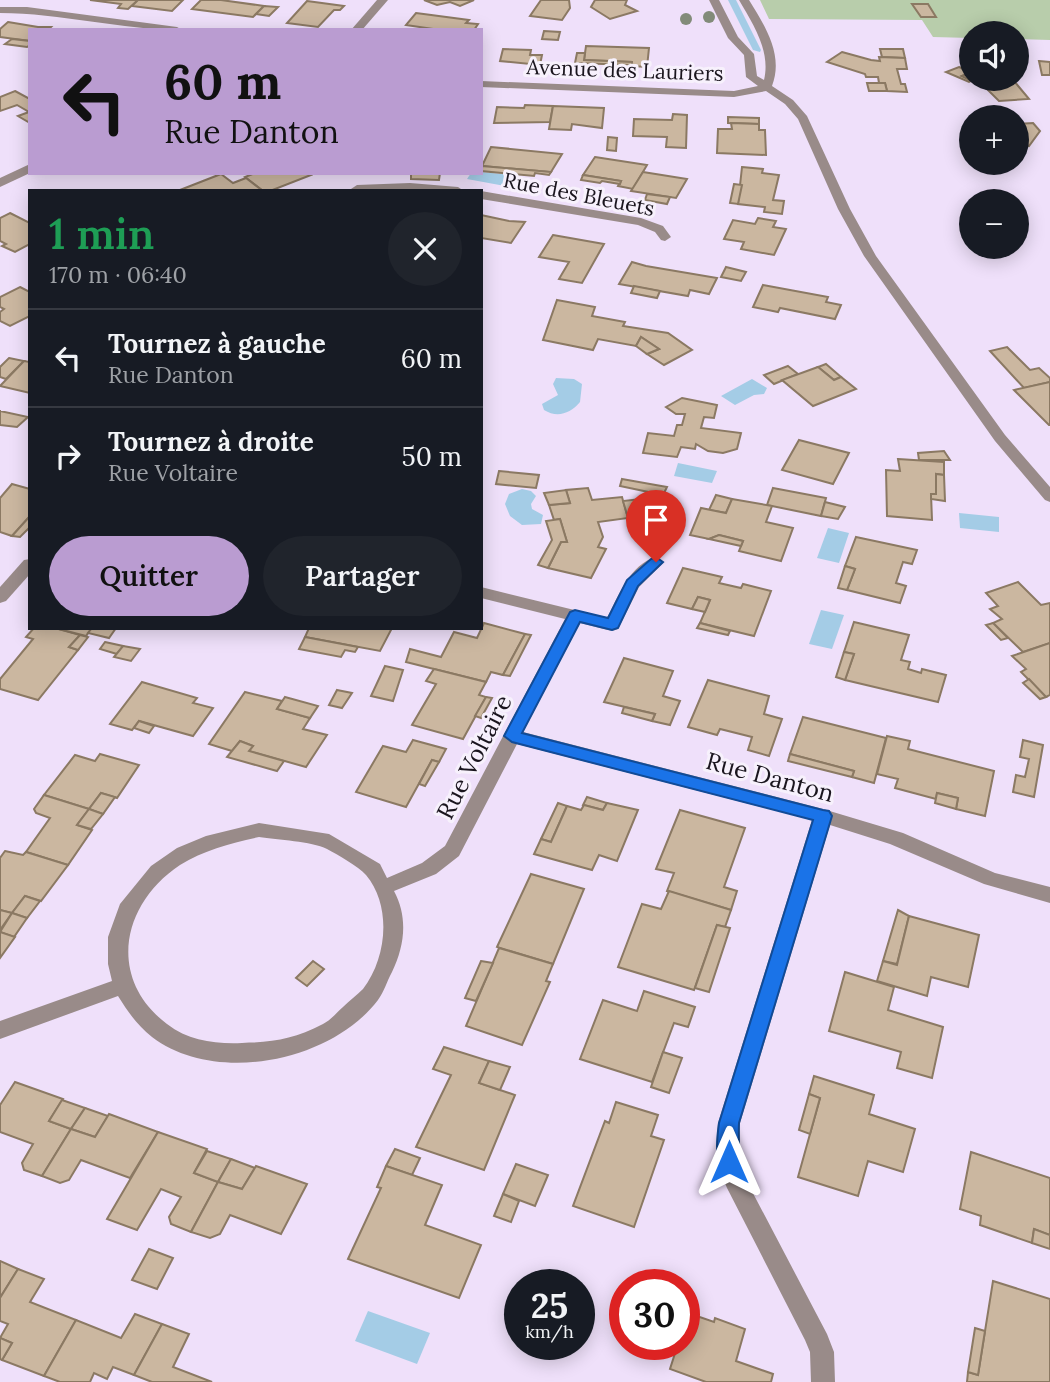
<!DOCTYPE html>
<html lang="fr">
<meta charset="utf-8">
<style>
body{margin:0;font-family:Lora,serif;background:#20242c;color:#f1f3f6;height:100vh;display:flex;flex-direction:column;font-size:26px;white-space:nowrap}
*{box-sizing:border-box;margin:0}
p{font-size:23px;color:#9ea1a6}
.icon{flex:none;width:38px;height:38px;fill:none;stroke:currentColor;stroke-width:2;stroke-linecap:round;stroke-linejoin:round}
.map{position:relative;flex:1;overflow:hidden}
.side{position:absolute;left:28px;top:189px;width:455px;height:441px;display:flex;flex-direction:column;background:#171b24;border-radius:0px;box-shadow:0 4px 18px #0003}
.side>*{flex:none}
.banner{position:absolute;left:28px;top:28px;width:455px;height:147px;border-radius:0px;box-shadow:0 4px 18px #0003;background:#ba9cd1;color:#111;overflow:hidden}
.fabs{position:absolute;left:959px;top:21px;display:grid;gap:14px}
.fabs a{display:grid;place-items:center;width:70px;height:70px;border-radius:50%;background:#171b24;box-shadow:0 4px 18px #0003;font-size:35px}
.speed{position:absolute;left:504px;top:1269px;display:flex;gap:14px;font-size:35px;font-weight:700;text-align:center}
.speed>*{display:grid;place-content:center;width:91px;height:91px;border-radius:50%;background:#171b24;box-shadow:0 4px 18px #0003;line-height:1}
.speed small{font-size:18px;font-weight:400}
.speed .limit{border:10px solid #d22;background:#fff;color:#111}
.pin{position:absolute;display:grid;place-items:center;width:60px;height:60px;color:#fff;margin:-72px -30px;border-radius:50% 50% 50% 0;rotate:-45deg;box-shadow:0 0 7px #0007}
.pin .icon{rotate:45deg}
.me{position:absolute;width:77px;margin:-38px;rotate:0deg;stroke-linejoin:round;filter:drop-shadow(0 0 5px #0008)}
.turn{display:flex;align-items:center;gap:24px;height:147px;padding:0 21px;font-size:32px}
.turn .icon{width:91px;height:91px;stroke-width:2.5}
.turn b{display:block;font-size:49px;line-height:60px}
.round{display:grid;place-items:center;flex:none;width:74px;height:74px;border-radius:37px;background:#20242c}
.head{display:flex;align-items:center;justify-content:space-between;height:119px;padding:0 21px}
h1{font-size:42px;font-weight:600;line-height:52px;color:#1e9e55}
.cta{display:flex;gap:14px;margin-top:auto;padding:14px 21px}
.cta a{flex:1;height:80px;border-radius:42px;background:#ba9cd1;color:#111;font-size:28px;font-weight:600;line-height:80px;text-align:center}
.cta a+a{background:#20242c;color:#f1f3f6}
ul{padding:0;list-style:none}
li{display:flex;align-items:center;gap:21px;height:98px;padding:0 21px;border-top:2px solid #363941}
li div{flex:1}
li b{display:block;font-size:26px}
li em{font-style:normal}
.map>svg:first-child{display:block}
</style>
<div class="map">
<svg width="1050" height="1382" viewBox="0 0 1050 1382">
<rect width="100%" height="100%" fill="#efe0fa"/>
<path fill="#b8cdab" d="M760 0H1050V40L1017 39V33H971V38L933 37 922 20 769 19Z"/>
<g fill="#a4cce6">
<path d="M481 172 512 175 517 179 515 183 505 186 467 179 471 173Z"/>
<path d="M556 378 574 379 582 384 580 402C570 414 557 418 544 410L542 404 558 395 553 384Z"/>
<path d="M752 379 767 388 764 394 754 395 735 405 721 396Z"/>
<path d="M678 463 717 471 712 483 674 476Z"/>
<path d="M522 489 531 491 536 496 531 504 532 509 543 515 541 524 522 525 510 516 505 504 509 494Z"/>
<path d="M959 513 999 517V532L960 528Z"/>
<path d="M828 528 849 533 839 563 817 558Z"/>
<path d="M821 610 844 615 832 649 809 644Z"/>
<path d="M368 1311 430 1333 417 1364 355 1341Z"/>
</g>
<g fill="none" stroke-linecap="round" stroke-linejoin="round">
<path fill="#a4cce6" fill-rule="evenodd" d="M728 0H736L761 50 760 52 753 50Z"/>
</g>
<g fill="#cbb7a0" stroke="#8b7963" stroke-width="2">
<path d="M90 0H138L128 9 118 8 121 4Z"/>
<path d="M138 0H183L172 11 132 6Z"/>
<path d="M201 0H221L264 6 253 17 192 9Z"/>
<path d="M424 0H474L460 6 450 2 437 5Z"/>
<path d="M541 0H569L570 8 562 20 530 16Z"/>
<path d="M595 0H627L625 5 637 11 610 19 591 7Z"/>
<path d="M307 1 344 6 340 10H334L318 27 287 23Z"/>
<path d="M912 4H928L936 17H921Z"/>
<path d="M264 6 278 7 269 16 256 14Z"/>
<path d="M416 13 469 20 466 23 478 24 474 30H440L406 25Z"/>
<path d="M8 22 38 27H51L48 30H30V41L0 37V29Z"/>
<path d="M544 31 560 32 558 40 542 39Z"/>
<path d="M12 39 30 41V45L27 47 5 44Z"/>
<path d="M586 46 649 48 647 67 632 66V62L584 60Z"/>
<path d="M503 49 531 50 530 55H542L540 65 500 61Z"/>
<path d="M880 49H903L905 58 882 57Z"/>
<path d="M842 52 871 60 880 61 879 57 905 58 907 69H897L901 84H905L907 92 887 91 885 83H879L878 77H866L865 74 827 62Z"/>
<path d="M577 53H585L584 60 632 62V65L575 63Z"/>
<path d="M1039 61 1050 62V75H1042Z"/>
<path d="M959 67 971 72 962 76 973 80 969 82 946 72Z"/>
<path d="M971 72V79L1014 81 1029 99 999 101 987 89 962 76Z"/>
<path d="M867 83H885L887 91H869Z"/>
<path d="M15 91 30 99V123L18 116 29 112 17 105 0 111V97Z"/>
<path d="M525 105 553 106 550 122 494 123 497 107 524 108Z"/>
<path d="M553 106 604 108 602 128 572 124 571 130 549 129Z"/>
<path d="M673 114 687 115 686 148 666 147 667 137 633 136 634 119 672 120Z"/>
<path d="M728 117 759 118V124L728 123Z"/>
<path d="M731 123 759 124V130H765L766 155 717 153 718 129H732Z"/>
<path d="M1033 123 1040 131 1029 146 1017 142V133L1020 130 1017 124Z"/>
<path d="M608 137 617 138 616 151 607 150Z"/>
<path d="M491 147 562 154 551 172 482 166Z"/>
<path d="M595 157 647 165 633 189 618 186 621 181 583 175Z"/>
<path d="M482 166 551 172 549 175 535 173 534 176 481 171Z"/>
<path d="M742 167 763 169 762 173 779 175 773 200 784 201 782 214 764 212 765 207 738 204Z"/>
<path d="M643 172 687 179 676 198 631 191Z"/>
<path d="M255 173H308L311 175 270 191H263L245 177Z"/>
<path d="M411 173H440L439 180 411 179Z"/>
<path d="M221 174 233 183 246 178 263 191 180 190Z"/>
<path d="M583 175 621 181 620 184 602 181 600 183 581 180Z"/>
<path d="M734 184 742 185 738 204 730 203Z"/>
<path d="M647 194 670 197 667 204 645 200Z"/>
<path d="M10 213 30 223V244L15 252 2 246 6 244 0 241V218Z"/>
<path d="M481 215 509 221 525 222 511 243 481 238Z"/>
<path d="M758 218 776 221 773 227 786 229 774 255 741 249 744 242 724 239 733 220 755 224Z"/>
<path d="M553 235 604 244 582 283 559 279 569 262 539 257Z"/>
<path d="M632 262 646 266 717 278 709 294 690 290 688 296 619 284Z"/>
<path d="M726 267 746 272 741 281 721 277Z"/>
<path d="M763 285 828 297 826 302 841 305 835 319 780 308 778 312 753 307Z"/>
<path d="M634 286 660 291 657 298 631 293Z"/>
<path d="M20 287 30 292V316L10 326 0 321V312L4 309 0 307V297Z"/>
<path d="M557 300 595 307 592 316 625 322 623 326 668 333 692 350 664 365 647 354 659 349 641 337 636 346 598 339 593 350 543 340Z"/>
<path d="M641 337 659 349 647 354 636 346Z"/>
<path d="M1007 347 1030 370 1039 368 1050 378V382L1024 388 990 351Z"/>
<path d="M9 358 24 361 6 379 0 377V367Z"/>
<path d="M24 361 30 362V393L0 386Z"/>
<path d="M826 364 841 377 834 380 818 367Z"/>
<path d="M788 366 798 374 774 384 764 375Z"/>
<path d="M818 367 834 380 841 377 856 389 813 406 782 380Z"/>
<path d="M1050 382V425H1049L1014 390Z"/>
<path d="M682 398 717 405 714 418 704 417 701 428 741 433 737 449 723 453 708 451 696 444 695 449 681 447 677 457 643 453 648 433 674 436 677 425H682L685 414H676L666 407Z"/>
<path d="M0 410V411L28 417 17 427 0 425Z"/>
<path d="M799 440 849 453 833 484 782 470Z"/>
<path d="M944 451 950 460H919L918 453Z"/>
<path d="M898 459 944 462V475L936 474V494H931L932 520 887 516 886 470 900 471Z"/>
<path d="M499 471 539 475 536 488 496 484Z"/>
<path d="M936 474 944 475 945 501 931 499V494H936Z"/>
<path d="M622 479 667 487 663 495 620 486Z"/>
<path d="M12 484 30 489V516L12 536 0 532V498Z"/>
<path d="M588 488 592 500 622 497 628 518 598 522 603 537 598 547 606 549 591 578 548 568 561 542H567L560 519 554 520 549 505 570 503 566 490Z"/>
<path d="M773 488 826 498 821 516 767 505Z"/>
<path d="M566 490 570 503 549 505 544 493Z"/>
<path d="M716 495 732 499 726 513 709 510Z"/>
<path d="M640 499 646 516 628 518 623 501Z"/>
<path d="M732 499 772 506 766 522 793 528 781 561 739 551 743 541 719 535 709 539 690 535 701 508 726 513Z"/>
<path d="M825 502 845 507 838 519 821 516Z"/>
<path d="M30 516V527L20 537 12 536Z"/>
<path d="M560 519 567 542H561L548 568 538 565 552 540 546 521Z"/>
<path d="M719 535 743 541 741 546 709 539Z"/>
<path d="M856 537 917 550 912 564 903 562 896 583 906 586 900 603 847 590 855 569 845 566Z"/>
<path d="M845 566 855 569 847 590 838 588Z"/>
<path d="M683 568 722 577 719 583 741 588 743 584 771 591 754 636 700 623 710 600 698 597 692 609 667 603Z"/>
<path d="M1018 582 1041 605 1050 603V643L1023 652 993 623 1002 619 990 609 998 606 986 593Z"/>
<path d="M698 597 710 600 705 612 692 609Z"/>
<path d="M854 622 909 635 901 660 910 662 908 669 921 673 922 669 946 675 938 702 845 680 854 654 844 652Z"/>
<path d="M484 623 525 634 503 675 491 672 486 682 406 662 410 649 441 657 454 632 477 638Z"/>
<path d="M700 623 730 631 728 635 697 628Z"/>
<path d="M993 623 1008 638 1001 640 986 625Z"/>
<path d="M34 628H55L80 635 69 647 78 650 38 700 0 689V679L33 639 26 637Z"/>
<path d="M55 628H92L86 636Z"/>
<path d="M92 628H116L109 638 88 633Z"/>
<path d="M309 628H392L380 651 305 637Z"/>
<path d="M525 634 531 635 510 676 503 675Z"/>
<path d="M80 635 88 637 78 650 69 647Z"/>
<path d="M305 637 358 647 355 652 345 650 341 657 299 649Z"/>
<path d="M105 642 123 646 117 654 100 649Z"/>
<path d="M1050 643V695L1046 697 1021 672 1026 669 1012 656Z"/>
<path d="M123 646 140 649 131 661 114 657Z"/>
<path d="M844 652 854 654 845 680 836 677Z"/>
<path d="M624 658 673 671 663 696 680 701 670 725 652 721 655 714 604 702Z"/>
<path d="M385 666 403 670 393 701 371 696Z"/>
<path d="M434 669 486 682 479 695 486 697 463 739 412 725 436 684 426 681Z"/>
<path d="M1029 679 1046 697 1040 699 1023 683Z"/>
<path d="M708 680 769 696 764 714 782 719 769 756 748 750 752 737 720 729 717 735 688 727Z"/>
<path d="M142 682 197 698 193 703 213 708 193 736 139 721 132 730 110 724Z"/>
<path d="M337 690 352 693 342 708 329 705Z"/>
<path d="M245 692 282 701 277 709 310 718 303 729 327 735 306 767 249 751 253 746 240 741 232 751 209 744Z"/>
<path d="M285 697 318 706 310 718 277 709Z"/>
<path d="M486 697 492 698 481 718 475 716Z"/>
<path d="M624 707 655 714 652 721 622 713Z"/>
<path d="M803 717 886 738 874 783 852 777 854 771 790 754Z"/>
<path d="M139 721 154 726 149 733 134 728Z"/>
<path d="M887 736 910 741 908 749 994 771 985 816 956 809 958 798 937 793 936 799 895 788 898 779 877 774Z"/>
<path d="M413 740 446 749 439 762 432 760 406 807 356 792 383 746 406 752Z"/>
<path d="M1023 740 1043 745 1034 797 1013 792 1016 775 1025 777 1029 759 1020 757Z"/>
<path d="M240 741 253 746 249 751 284 761 277 771 227 757Z"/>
<path d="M100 754 139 765 117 798 101 793 89 809 44 795 75 755 95 761Z"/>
<path d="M790 754 854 771 852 777 788 761Z"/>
<path d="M432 760 439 762 425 786 419 784Z"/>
<path d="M101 793 115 797 103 814 89 809Z"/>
<path d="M937 793 958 798 956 809 935 803Z"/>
<path d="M44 795 89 809 77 825 92 830 68 865 26 852 50 818 36 813 34 809Z"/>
<path d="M587 797 607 803 603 810 583 805Z"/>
<path d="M558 803 567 806 551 842 541 839Z"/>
<path d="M607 803 638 810 617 861 599 855 592 870 534 854 541 839 551 842 567 806 581 810 584 805 603 810Z"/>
<path d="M89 809 103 814 91 829 77 825Z"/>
<path d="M680 810 745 828 724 887 737 891 731 910 667 891 674 873 656 869Z"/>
<path d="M5 851 23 855 26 852 68 865 41 901 25 896 12 913 0 910V858Z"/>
<path d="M531 874 584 889 553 964 497 947Z"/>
<path d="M669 891 731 910 725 927 717 925 694 990 618 967 642 904 661 909Z"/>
<path d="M25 896 40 901 27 918 12 913Z"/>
<path d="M0 910 12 913 0 930Z"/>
<path d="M898 910 909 916 897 964 883 961Z"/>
<path d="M12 913 27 918 14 937 0 932Z"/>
<path d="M909 916 979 935 968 987 931 977 927 996 877 981 883 961 897 965Z"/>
<path d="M717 925 730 928 709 992 695 988Z"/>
<path d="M0 932 15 937 0 958Z"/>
<path d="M499 948 553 964 546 981 550 982 522 1045 466 1026Z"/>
<path d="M313 961 324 969 307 986 296 978Z"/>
<path d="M481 961 493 963 476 1001 465 998Z"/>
<path d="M845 972 894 987 888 1010 943 1027 932 1078 897 1068 901 1052 829 1031Z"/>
<path d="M644 991 695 1007 688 1027 674 1023 652 1082 580 1059 603 1000 637 1011Z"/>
<path d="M444 1047 489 1061 479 1083 515 1095 484 1170 416 1147 451 1075 433 1069Z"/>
<path d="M663 1052 682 1058 669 1093 651 1087Z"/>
<path d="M489 1061 510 1067 500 1090 479 1083Z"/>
<path d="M814 1076 874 1095 869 1114 915 1129 903 1172 868 1161 858 1196 798 1177 820 1098 809 1094Z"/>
<path d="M15 1082 63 1099 49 1121 71 1129 42 1176 24 1170 22 1163 33 1144 0 1132V1105Z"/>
<path d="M809 1094 820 1098 810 1134 799 1130Z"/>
<path d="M62 1100 85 1108 71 1129 49 1121Z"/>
<path d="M616 1102 658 1115 651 1136 664 1140 634 1227 573 1206 605 1121 609 1123Z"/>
<path d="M85 1108 108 1116 95 1137 71 1129Z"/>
<path d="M109 1114 158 1132 130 1178 81 1160 69 1180 60 1183 42 1176 71 1129 95 1137Z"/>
<path d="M158 1132 207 1149 194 1173 218 1182 191 1232 171 1224 169 1217 181 1197 161 1189 137 1230 107 1219Z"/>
<path d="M395 1149 420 1158 412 1175 386 1166Z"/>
<path d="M207 1151 231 1159 218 1182 194 1173Z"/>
<path d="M971 1152 1050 1178V1235L1034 1229 1032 1243 980 1225 981 1216 960 1209Z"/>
<path d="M231 1159 255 1168 242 1189 218 1182Z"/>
<path d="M516 1164 548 1175 535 1206 503 1194Z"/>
<path d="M256 1166 307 1184 281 1234 230 1215 220 1234 210 1238 191 1232 218 1182 242 1189Z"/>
<path d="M386 1166 442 1185 425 1225 481 1245 459 1298 348 1259 381 1188 377 1187Z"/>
<path d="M503 1194 519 1201 511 1222 494 1216Z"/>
<path d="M1034 1229 1050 1235V1249L1032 1243Z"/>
<path d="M149 1249 173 1258 157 1289 132 1280Z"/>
<path d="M0 1261 18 1269 0 1298Z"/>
<path d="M18 1269 44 1279 30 1302 76 1320 44 1376 2 1360 12 1343 0 1338 8 1324 0 1321V1298Z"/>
<path d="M993 1281 1050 1299V1382H967L968 1372 978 1375Z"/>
<path d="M688 1313 714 1322 715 1318 745 1329 736 1361 773 1374 771 1382H706L670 1369 678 1344H684V1325Z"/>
<path d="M135 1314 162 1324 134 1375 113 1367 107 1379 94 1373 90 1382H60L44 1376 76 1320 121 1338Z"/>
<path d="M162 1324 189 1334 173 1367 212 1382H152L134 1375Z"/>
<path d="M975 1328 985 1331 978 1375 968 1372Z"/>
<path d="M0 1338 12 1343 2 1360 0 1359Z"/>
</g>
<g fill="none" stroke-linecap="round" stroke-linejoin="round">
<g fill="#998b89" fill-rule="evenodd">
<path d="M377 0H388L362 30H351Z"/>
<path d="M709 0H719L738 37 754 54 757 76 764 80C771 51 753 24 739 0H749C765 26 784 55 772 86L793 100 807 116 850 209 876 256 1005 435 1050 487V502L1045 500 995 441 864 256 838 209 798 119 785 104 766 91 734 97 481 87V81L734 91 758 86 746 77 744 55 728 38Z"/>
<path d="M0 7H27L177 27 182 30C121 30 61 13 0 13Z"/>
<path d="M30 164V173L0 187V178Z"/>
<path d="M410 183 458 187 464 191 351 189 357 185Z"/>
<path d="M481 191 641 218 663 226 671 237 665 241 661 240 655 232 638 225 481 199Z"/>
<path d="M656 557 664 562 639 587 618 629 612 631 580 623 523 732 823 809 903 833 995 873 1050 887V903L984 884 890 844 830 825 740 1123 739 1152 745 1178 827 1334 834 1352 835 1382H811L810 1352 805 1340 727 1188C718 1167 715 1146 718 1123L812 820 517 744 459 856 436 874 394 891C408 917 405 945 392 972 387 981 384 992 378 1000 331 1062 215 1085 152 1037 137 1025 128 1012 118 996L0 1039V1021L112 981 108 964V937L120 904 151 866 177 848 206 836 259 823 329 834 380 864 387 878 422 863 445 846 565 619 481 598V587L607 618C618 597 630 564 656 557ZM259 837C278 840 311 841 327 849 338 855 358 866 366 875 392 906 387 958 363 989 357 995 349 1001 343 1007 337 1012 331 1020 323 1024 294 1039 274 1042 242 1043 215 1044 189 1041 167 1024 107 979 121 904 180 865 204 850 231 843 259 837Z"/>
<path d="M30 559V574L6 601 0 603V587L24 560Z"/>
</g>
</g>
<g fill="#828b79">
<circle cx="709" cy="17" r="6"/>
<circle cx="686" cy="19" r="6"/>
</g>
<path fill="#1a73e8" stroke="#114b97" stroke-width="2" d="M656 557 663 562 638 586 618 628 612 630 580 622 522 733 823 810 829 811 832 816 739 1123C738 1136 741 1158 736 1169L729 1171 721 1169C715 1154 717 1138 719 1123L813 820 512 742 504 736 570 612 575 610 608 618 627 580 651 559Z"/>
<g text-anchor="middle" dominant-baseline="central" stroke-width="6" stroke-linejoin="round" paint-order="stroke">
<g font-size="21" fill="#1a151e" stroke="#f7f1fc">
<text transform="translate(625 70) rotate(2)">Avenue des Lauriers</text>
<text transform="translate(579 194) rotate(11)">Rue des Bleuets</text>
</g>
<g font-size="24" fill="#1a151e" stroke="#f7f1fc">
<text transform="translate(474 757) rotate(-63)">Rue Voltaire</text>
<text transform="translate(770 777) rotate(15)">Rue Danton</text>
</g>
</g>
</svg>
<div class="fabs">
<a><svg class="icon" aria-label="sound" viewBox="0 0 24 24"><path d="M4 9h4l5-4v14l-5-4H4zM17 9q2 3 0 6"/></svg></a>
<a>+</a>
<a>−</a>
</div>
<div class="speed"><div>25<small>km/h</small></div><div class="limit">30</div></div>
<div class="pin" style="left:656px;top:562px;background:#d93025"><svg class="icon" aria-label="arrive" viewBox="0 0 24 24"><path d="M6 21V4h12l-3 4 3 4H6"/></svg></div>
<svg class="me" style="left:729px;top:1162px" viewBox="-20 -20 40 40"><path d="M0-17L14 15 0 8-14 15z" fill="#1a73e8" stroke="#fff" stroke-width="4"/></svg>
<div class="banner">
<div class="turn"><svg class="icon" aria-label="left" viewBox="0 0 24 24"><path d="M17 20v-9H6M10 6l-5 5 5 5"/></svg><div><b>60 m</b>Rue Danton</div></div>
</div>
<section class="side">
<div class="head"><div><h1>1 min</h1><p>170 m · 06:40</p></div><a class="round"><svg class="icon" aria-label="close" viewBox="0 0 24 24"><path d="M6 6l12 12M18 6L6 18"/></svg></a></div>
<ul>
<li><svg class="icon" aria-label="left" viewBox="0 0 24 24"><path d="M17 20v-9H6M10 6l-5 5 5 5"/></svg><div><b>Tournez à gauche</b><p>Rue Danton</p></div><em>60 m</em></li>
<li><svg class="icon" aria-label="right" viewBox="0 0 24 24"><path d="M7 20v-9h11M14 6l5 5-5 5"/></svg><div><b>Tournez à droite</b><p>Rue Voltaire</p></div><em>50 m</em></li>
</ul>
<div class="cta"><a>Quitter</a><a>Partager</a></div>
</section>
</div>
